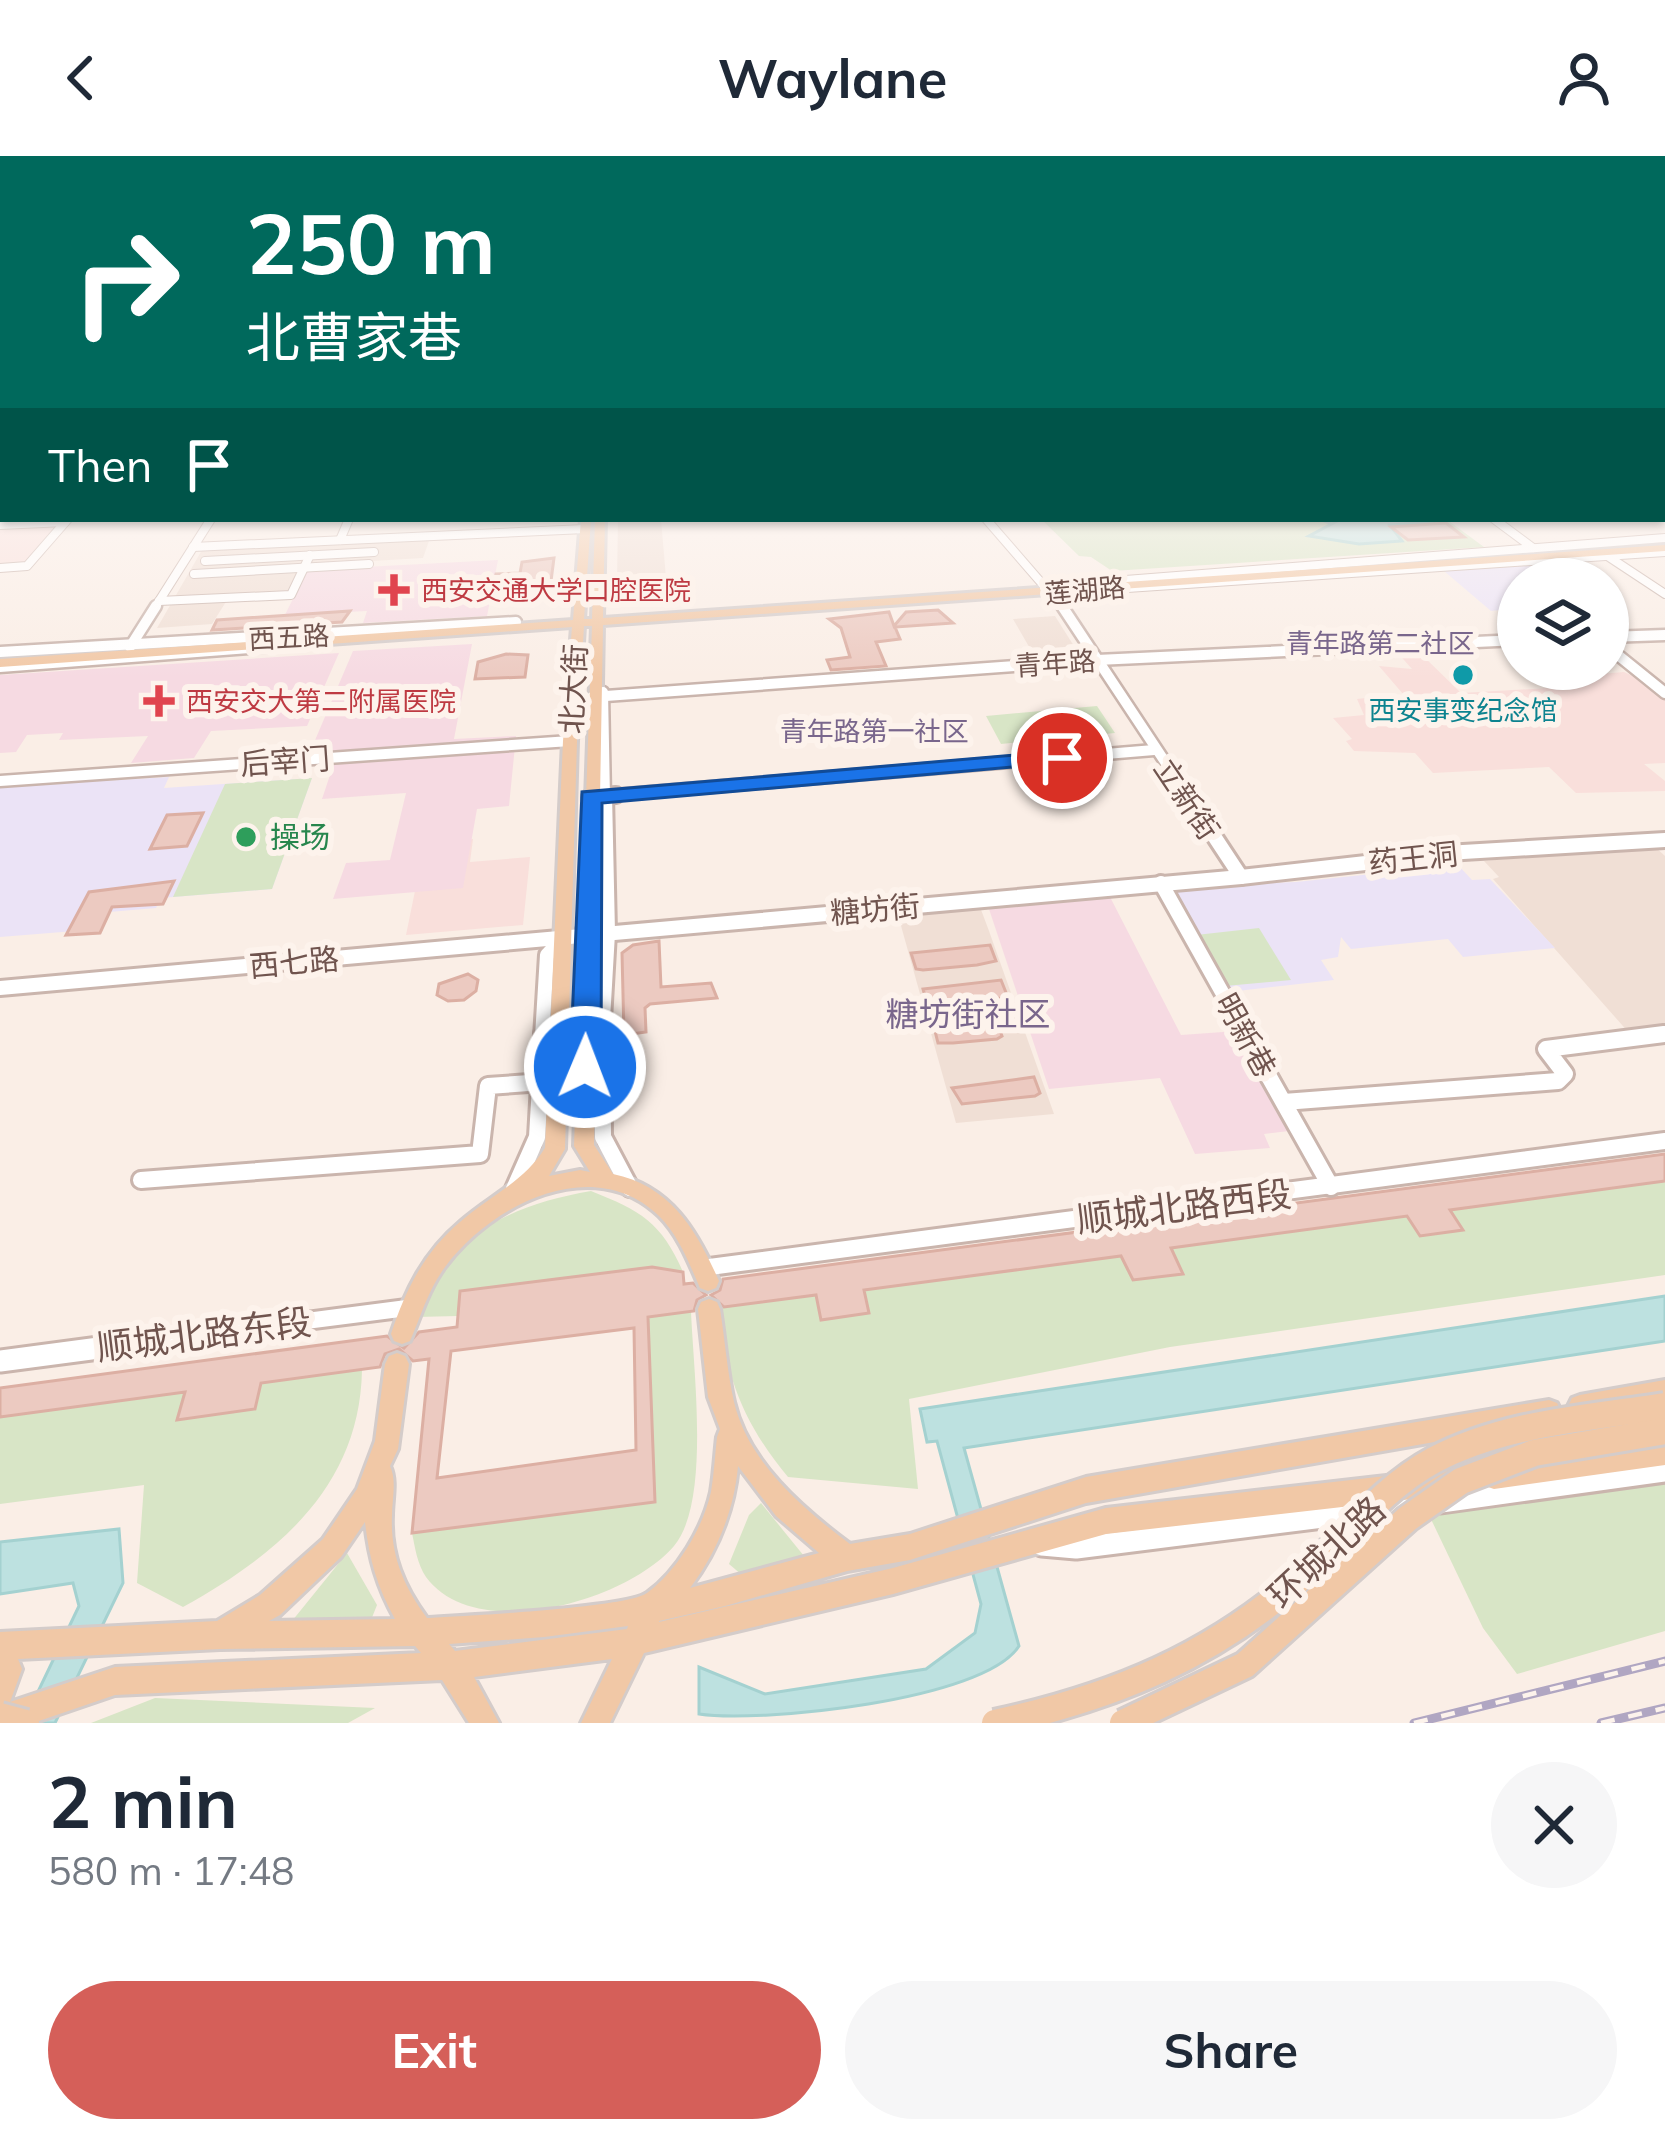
<!DOCTYPE html>
<meta charset="utf-8">
<style>
body{margin:0;font-family:Mulish,"Noto Sans SC",sans-serif;background:#f6f6f7;color:#1f2937;height:100vh;display:flex;flex-direction:column;font-size:45px;white-space:nowrap}
*{box-sizing:border-box;margin:0}
p{font-size:39px;color:#747a83}
.icon{flex:none;width:66px;height:66px;fill:none;stroke:currentColor;stroke-width:2;stroke-linecap:round;stroke-linejoin:round}
.map{position:relative;height:1567px;overflow:hidden}
.details{display:flex;flex-direction:column;background:#fff;flex:1}
.details>*{flex:none}
.hud{position:absolute;left:0px;top:0px;width:1665px;height:366px;box-shadow:0 3px 9px #0004;background:#00695c;color:#fff;overflow:hidden}
.buttons{position:absolute;left:1497px;top:402px;display:grid;gap:24px}
.buttons a{display:grid;place-items:center;width:132px;height:132px;border-radius:50%;background:#fff;box-shadow:0 3px 9px #0004;font-size:60px}
.pin{position:absolute;display:grid;place-items:center;width:102px;height:102px;color:#fff;margin:-51px;border:6px solid #fff;border-radius:50%;box-shadow:0 3px 12px #0007}
.me{position:absolute;width:132px;margin:-66px;rotate:1deg;stroke-linejoin:round;filter:drop-shadow(0 0 9px #0008)}
.turn{display:flex;align-items:center;gap:42px;height:252px;padding:0 48px;font-size:54px}
.turn .icon{width:156px;height:156px;stroke-width:2.5}
.turn b{display:block;font-size:84px;line-height:102px}
.then{display:flex;align-items:center;height:114px;padding:0 48px;background:#0003;gap:24px;font-size:45px}
.round{display:grid;place-items:center;flex:none;width:126px;height:126px;border-radius:63px;background:#f6f6f7}
.overview{display:flex;align-items:center;justify-content:space-between;height:204px;padding:0 48px}
h1{font-size:72px;font-weight:700;line-height:90px}
.button{display:flex;gap:24px;margin-top:auto;padding:24px 48px}
.button a{flex:1;height:138px;border-radius:72px;background:#d55f59;color:#fff;font-size:48px;font-weight:700;line-height:138px;text-align:center}
.button a+a{background:#f6f6f7;color:#1f2937}
header{display:flex;justify-content:space-between;align-items:center;height:156px;padding:0 48px;background:#fff;font-size:54px;font-weight:700}
.map>svg:first-child{display:block}
</style>
<header><svg class="icon" aria-label="back" viewBox="0 0 24 24"><path d="M15 5l-7 7 7 7"/></svg>Waylane<svg class="icon" aria-label="person" viewBox="0 0 24 24"><circle cx="12" cy="8" r="4"/><path d="M4 21q1-7 8-7t8 7"/></svg></header>
<div class="map">
<svg width="1665" height="1567" viewBox="0 0 1665 1567">
<rect width="100%" height="100%" fill="#faeee6"/>
<g fill="#f0dfd5">
<path d="M618 363H661L666 422 617 425Z"/>
<path d="M430 382 423 402 303 409 289 438 229 441 212 468 157 472 202 394Z"/>
<path d="M1055 460 1079 498 1035 501 1013 463Z"/>
<path d="M1654 690 1665 700V875L1630 878 1493 723 1499 721 1484 705Z"/>
<path d="M980 751 989 775 1054 958 956 967 898 759Z"/>
</g>
<g fill="#f9dfdb">
<path d="M0 302 3 363H68L27 410 0 412Z"/>
<path d="M1417 494 1461 537 1584 530 1575 520 1624 516 1644 525 1665 544V607L1644 608 1665 625V635L1576 637 1549 611 1433 617 1415 597 1354 595 1346 585 1352 583 1333 562 1364 559 1357 543 1403 538 1379 510 1412 513 1396 495Z"/>
<path d="M473 683 470 706 530 701 523 769 406 779 425 686Z"/>
</g>
<g fill="#ebe3f6">
<path d="M1533 409 1552 423H1518V452L1491 455 1444 415Z"/>
<path d="M169 621 164 632 312 622 272 733 161 742 156 752 109 756 100 773 0 781V631Z"/>
<path d="M1458 709 1472 724 1490 723 1555 792 1463 801 1448 783 1351 793 1341 781 1338 801 1321 804 1334 824 1229 836 1166 731 1296 726Z"/>
</g>
<g fill="#f6dae2">
<path d="M498 404 487 460 363 467 367 455 285 459 307 414Z"/>
<path d="M472 488 454 583 516 580 509 650 477 653 463 732 333 743 346 707 390 704 406 637 322 643 338 595 310 596 353 495Z"/>
<path d="M339 497 307 570 211 575 194 602 131 607 148 580 59 584 63 577 27 579 16 596 0 597V519Z"/>
<path d="M1109 739 1181 879 1237 875 1289 975 1264 978 1270 992 1195 998 1160 922 1049 933 988 750Z"/>
</g>
<g fill="#d8e5c6">
<path d="M1041 363H1446L1484 391 1112 415 1091 401 1079 400Z"/>
<path d="M1097 550 1115 577 1001 588 986 560Z"/>
<path d="M312 622 272 733 173 741 225 628Z"/>
<path d="M1259 772 1291 824 1225 830 1196 779Z"/>
<path d="M1665 1025V1119L1170 1191 909 1243 918 1333 788 1321C746 1271 722 1217 721 1151L816 1139 821 1163 868 1157 864 1134 1121 1100 1133 1124 1181 1118 1171 1092 1407 1060 1420 1080 1462 1074 1450 1054Z"/>
<path d="M591 1035C641 1055 661 1066 683 1116L652 1111 460 1136 458 1160 416 1161C447 1079 510 1049 591 1035Z"/>
<path d="M691 1155C693 1212 711 1346 674 1390 627 1445 476 1489 426 1421 417 1408 415 1391 412 1377L654 1346 648 1161Z"/>
<path d="M362 1214C360 1331 277 1399 183 1451L137 1427 144 1329 0 1348V1261L185 1236 178 1263 261 1227Z"/>
<path d="M1665 1324V1475L1517 1518 1483 1472 1429 1359Z"/>
<path d="M761 1347 804 1400 742 1419 729 1408 749 1359Z"/>
<path d="M347 1397 377 1449 369 1469 288 1470Z"/>
<path d="M155 1542 375 1552 348 1567H91Z"/>
</g>
<g fill="#bde1e0" stroke="#a4d1d0" stroke-width="3">
<path d="M1341 363H1430L1433 366 1390 369 1402 385 1359 388 1309 380Z"/>
<path d="M1665 1140V1185L964 1292 1019 1490C984 1545 759 1567 699 1558V1511L765 1538 926 1513 975 1477 981 1448 937 1285 927 1286 920 1253Z"/>
<path d="M119 1373 123 1427 55 1567H23L79 1450 73 1427 0 1438V1386Z"/>
</g>
<g fill="none" stroke-linecap="round" stroke-linejoin="round">
<path stroke="#a4d1d0" stroke-width="3" d="M1319 363 1330 367"/>
</g>
<g fill="#eccac1" stroke="#dcafa3" stroke-width="3" fill-rule="evenodd">
<path d="M1446 367 1464 381 1408 384 1391 371Z"/>
<path d="M554 402 551 425 494 428 496 418 520 417 522 406Z"/>
<path d="M938 454 953 467 895 471 900 483 876 486 886 510 831 514 827 504 850 501 841 472 829 463 889 456 894 470 906 456Z"/>
<path d="M350 455 342 466 212 474 217 464Z"/>
<path d="M506 498 528 499 525 521 475 523 478 506Z"/>
<path d="M203 657 187 690 150 693 167 659Z"/>
<path d="M174 725 163 748 112 751 100 777 66 779 89 736Z"/>
<path d="M659 785 661 831 711 827 717 842 650 848 645 852 646 876 624 879 622 797 633 789Z"/>
<path d="M990 789 996 805 977 809 923 814 916 813 911 797Z"/>
<path d="M468 818 478 824 476 835 464 844 448 845 437 839 439 828Z"/>
<path d="M1001 824 1007 839 1002 842 933 849 927 847 923 833Z"/>
<path d="M996 864 1002 880 997 883 953 887H938L934 871Z"/>
<path d="M1034 921 1040 937 1035 940 962 948 952 932Z"/>
<path d="M1665 998V1025L1450 1054 1463 1074 1420 1080 1407 1060 1171 1092 1183 1118 1133 1124 1121 1100 864 1134 869 1157 821 1164 816 1139 724 1151 711 1139 720 1134 723 1123Z"/>
<path d="M652 1111 683 1116 684 1128 693 1127 706 1139 697 1144 694 1155 648 1161 655 1346 412 1377 429 1203 413 1205 399 1193 385 1198 380 1211 261 1227 255 1253 177 1264 185 1236 0 1261V1232L387 1180 404 1192 419 1176 457 1171 460 1135ZM634 1172 636 1294 437 1322 451 1195Z"/>
</g>
<g fill="none" stroke-linecap="round" stroke-linejoin="round">
<defs>
<g id="minor-far4">
<path d="M986 363 1064 453"/>
<path d="M1494 363 1533 392"/>
<path d="M0 369 65 366"/>
<path d="M340 384 349 363"/>
<path d="M193 391 585 373"/>
<path d="M1609 401 1665 438"/>
<path d="M205 405 374 396"/>
<path d="M0 412 27 410 68 363"/>
<path d="M194 418 369 408"/>
<path d="M1049 430 1665 382"/>
<path d="M1053 437 1665 396"/>
<path d="M159 445 291 439 310 399"/>
<path d="M154 453 211 363"/>
</g>
<g id="minor-far3">
<path d="M1062 450 1189 642"/>
<path d="M1608 481 1665 479"/>
<path d="M130 491 156 450"/>
<path d="M1608 491 1665 537"/>
<path d="M0 496 516 466"/>
<path d="M0 511 276 490"/>
<path d="M603 536 605 642"/>
<path d="M592 541 1097 504 1518 484"/>
<path d="M0 625 570 585"/>
<path d="M590 641 1154 594"/>
</g>
<g id="minor-far2">
<path d="M1187 639 1241 721"/>
<path d="M590 641 616 639"/>
<path d="M1161 727 1247 881"/>
<path d="M0 832 1241 721 1463 696 1665 684"/>
<path d="M542 881 547 799 565 780"/>
<path d="M602 881 608 777 605 639"/>
<path d="M1641 881 1665 878"/>
</g>
<g id="minor-far1">
<path d="M602 878 603 981 630 1032"/>
<path d="M1245 878 1331 1031"/>
<path d="M1284 946 1558 925 1565 918 1546 893 1664 878"/>
<path d="M141 1024 480 998 488 930 557 925"/>
<path d="M514 1033 537 981 543 878"/>
<path d="M702 1112 1665 985"/>
<path d="M159 1184 407 1152"/>
</g>
<g id="minor">
<path d="M0 1205 182 1181"/>
<path d="M1441 1346 1665 1315"/>
<path d="M1042 1389 1076 1392 1419 1349"/>
</g>
<g id="major">
<path d="M581 363H591L584 463H592L595 363H605L603 462 1665 389V395L603 469 594 989 613 1018C671 1030 697 1075 719 1125L716 1132 708 1135 700 1132C689 1107 679 1080 659 1060 593 996 491 1049 445 1111 428 1134 421 1160 410 1185L402 1188 394 1185 391 1178C405 1135 424 1096 460 1066 489 1040 524 1026 545 992L563 585 572 471 0 511V503L573 464ZM584 470H592L574 990 590 1016 580 1014 549 1020 565 993 577 585Z"/>
<path d="M709 1143 717 1146 720 1153C725 1184 727 1215 734 1246 748 1306 803 1353 850 1388L910 1378 1086 1321 1549 1244 1557 1247 1561 1255 1557 1263 1549 1266 1086 1347 910 1404 847 1415 725 1450 659 1465V1466L893 1412 1106 1352 1456 1312 1465 1316 1469 1325 1465 1334 1456 1338 1106 1378 893 1438 644 1497 610 1567H581L612 1503 474 1521 499 1567H469L442 1524 115 1539 33 1567H0V1476L217 1465 260 1439 323 1383 357 1333 375 1285 385 1208 389 1200 397 1197 405 1200 409 1208 398 1293 390 1310C397 1325 392 1343 392 1359 390 1399 404 1431 427 1462 462 1460 627 1452 647 1437 677 1415 703 1372 711 1336 714 1318 715 1299 717 1281L720 1273 708 1241 698 1153 701 1146ZM738 1310 776 1360 819 1397 690 1432C717 1396 734 1355 738 1310ZM365 1366C369 1402 377 1431 395 1463L269 1465 280 1459 341 1401ZM628 1470 627 1473 455 1495 449 1488 544 1481ZM415 1490 421 1497 115 1511 10 1546 22 1513 18 1503 220 1493Z"/>
<path d="M1665 1224V1246L1580 1261 1572 1258 1568 1250 1572 1242 1580 1239Z"/>
<path d="M1665 1285V1309L1494 1333 1485 1330 1481 1321 1485 1312 1494 1309Z"/>
</g>
</defs>
<use href="#minor-far4" stroke="#cab5ad" stroke-width="10"/>
<use href="#minor-far3" stroke="#cab5ad" stroke-width="15"/>
<use href="#minor-far2" stroke="#cab5ad" stroke-width="20"/>
<use href="#minor-far1" stroke="#cab5ad" stroke-width="22"/>
<use href="#minor" stroke="#cab5ad" stroke-width="27"/>
<use href="#major" stroke="#d4ccca" stroke-width="6"/>
<use href="#minor-far4" stroke="#fff" stroke-width="8"/>
<use href="#minor-far3" stroke="#fff" stroke-width="10"/>
<use href="#minor-far2" stroke="#fff" stroke-width="14"/>
<use href="#minor-far1" stroke="#fff" stroke-width="16"/>
<use href="#minor" stroke="#fff" stroke-width="21"/>
<use href="#major" fill="#f1c8a6" fill-rule="evenodd"/>
<defs>
<g id="rail">
<path d="M1414 1567 1665 1505"/>
<path d="M1601 1567 1665 1552"/>
</g>
</defs>
<use href="#rail" stroke="#b0a6c2" stroke-width="9"/>
<use href="#rail" stroke="#fdf3ec" stroke-width="4.5" stroke-dasharray="14" stroke-linecap="butt"/>
<defs>
<g id="major-bridge">
<path d="M0 1560 26 1567"/>
<path d="M995 1567C1114 1541 1212 1501 1304 1419 1347 1380 1382 1332 1434 1304 1504 1267 1588 1262 1665 1250"/>
<path d="M1123 1567 1245 1509 1407 1363 1461 1325 1534 1297 1665 1275"/>
</g>
</defs>
<use href="#major-bridge" stroke="#d4ccca" stroke-width="32" stroke-linecap="butt"/>
<use href="#major-bridge" stroke="#f1c8a6" stroke-width="26"/>
</g>
<linearGradient id="sky" x2="0" y2="1"><stop stop-color="#97c6e5"/><stop offset="0.58" stop-color="#fdf7f4"/><stop offset="1" stop-color="#fdf7f4" stop-opacity="0"/></linearGradient>
<rect width="1665" height="522" fill="url(#sky)"/>
<path fill="#1a73e8" stroke="#114b97" stroke-width="3" d="M1062 595 1074 602 1070 606 602 647 601 911 596 919H574L570 911 582 636Z"/>
<g fill="#e0444e" stroke="#fdf3ec" stroke-width="4.5">
<path d="M388 416h12v12h12v12h-12v12h-12v-12h-12v-12h12z"/>
<path d="M153 527h12v12h12v12h-12v12h-12v-12h-12v-12h12z"/>
</g>
<circle fill="#0f9aa8" stroke="#fdf3ec" stroke-width="4.5" cx="1463" cy="519" r="12"/>
<circle fill="#2e9e5b" stroke="#fdf3ec" stroke-width="4.5" cx="246" cy="681" r="12"/>
<g text-anchor="middle" dominant-baseline="central" stroke-width="12" stroke-linejoin="round" paint-order="stroke">
<g font-size="27" fill="#be3a42" stroke="#fdf3ec" text-anchor="start">
<text x="421" y="434">西安交通大学口腔医院</text>
<text x="186" y="545">西安交大第二附属医院</text>
</g>
<g font-size="27" fill="#70544e" stroke="#fdf3ec">
<text transform="translate(1085 434) rotate(-5)">莲湖路</text>
<text transform="translate(289 481) rotate(-3)">西五路</text>
<text transform="translate(1055 507) rotate(-4)">青年路</text>
</g>
<g font-size="27" fill="#79668c" stroke="#fdf3ec">
<text x="1380" y="487">青年路第二社区</text>
<text x="874" y="575">青年路第一社区</text>
</g>
<g font-size="27" fill="#0d838f" stroke="#fdf3ec">
<text x="1463" y="554">西安事变纪念馆</text>
</g>
<g font-size="30" fill="#70544e" stroke="#fdf3ec">
<text transform="translate(573 533) rotate(-87)">北大街</text>
<text transform="translate(285 605) rotate(-4)">后宰门</text>
<text transform="translate(1187 643) rotate(56)">立新街</text>
<text transform="translate(1413 702) rotate(-6)">药王洞</text>
<text transform="translate(875 753) rotate(-5)">糖坊街</text>
<text transform="translate(294 806) rotate(-5)">西七路</text>
<text transform="translate(1246 879) rotate(61)">明新巷</text>
</g>
<g font-size="30" fill="#27864d" stroke="#fdf3ec" text-anchor="start">
<text x="270" y="681">操场</text>
</g>
<g font-size="33" fill="#79668c" stroke="#fdf3ec">
<text x="968" y="857">糖坊街社区</text>
</g>
<g font-size="36" fill="#70544e" stroke="#fdf3ec">
<text transform="translate(1184 1050) rotate(-7)">顺城北路西段</text>
<text transform="translate(204 1178) rotate(-7)">顺城北路东段</text>
<text transform="translate(1326 1396) rotate(-43)">环城北路</text>
</g>
</g>
</svg>
<div class="buttons">
<a><svg class="icon" aria-label="layers" viewBox="0 0 24 24"><path d="M12 4l9 5-9 5-9-5zM3 14l9 5 9-5"/></svg></a>
</div>
<div class="pin" style="left:1062px;top:602px;background:#d93025"><svg class="icon" aria-label="arrive" viewBox="0 0 24 24"><path d="M6 21V4h12l-3 4 3 4H6"/></svg></div>
<svg class="me" style="left:585px;top:911px" viewBox="-20 -20 40 40"><circle r="17" fill="#1a73e8" stroke="#fff" stroke-width="3"/><path d="M0-11L8 9 0 5-8 9z" fill="#fff"/></svg>
<div class="hud">
<div class="turn"><svg class="icon" aria-label="right" viewBox="0 0 24 24"><path d="M7 20v-9h11M14 6l5 5-5 5"/></svg><div><b>250 m</b>北曹家巷</div></div>
<div class="then">Then<svg class="icon" aria-label="arrive" viewBox="0 0 24 24"><path d="M6 21V4h12l-3 4 3 4H6"/></svg></div>
</div>
</div>
<section class="details">
<div class="overview"><div><h1>2 min</h1><p>580 m · 17:48</p></div><a class="round"><svg class="icon" aria-label="close" viewBox="0 0 24 24"><path d="M6 6l12 12M18 6L6 18"/></svg></a></div>
<div class="button"><a>Exit</a><a>Share</a></div>
</section>
